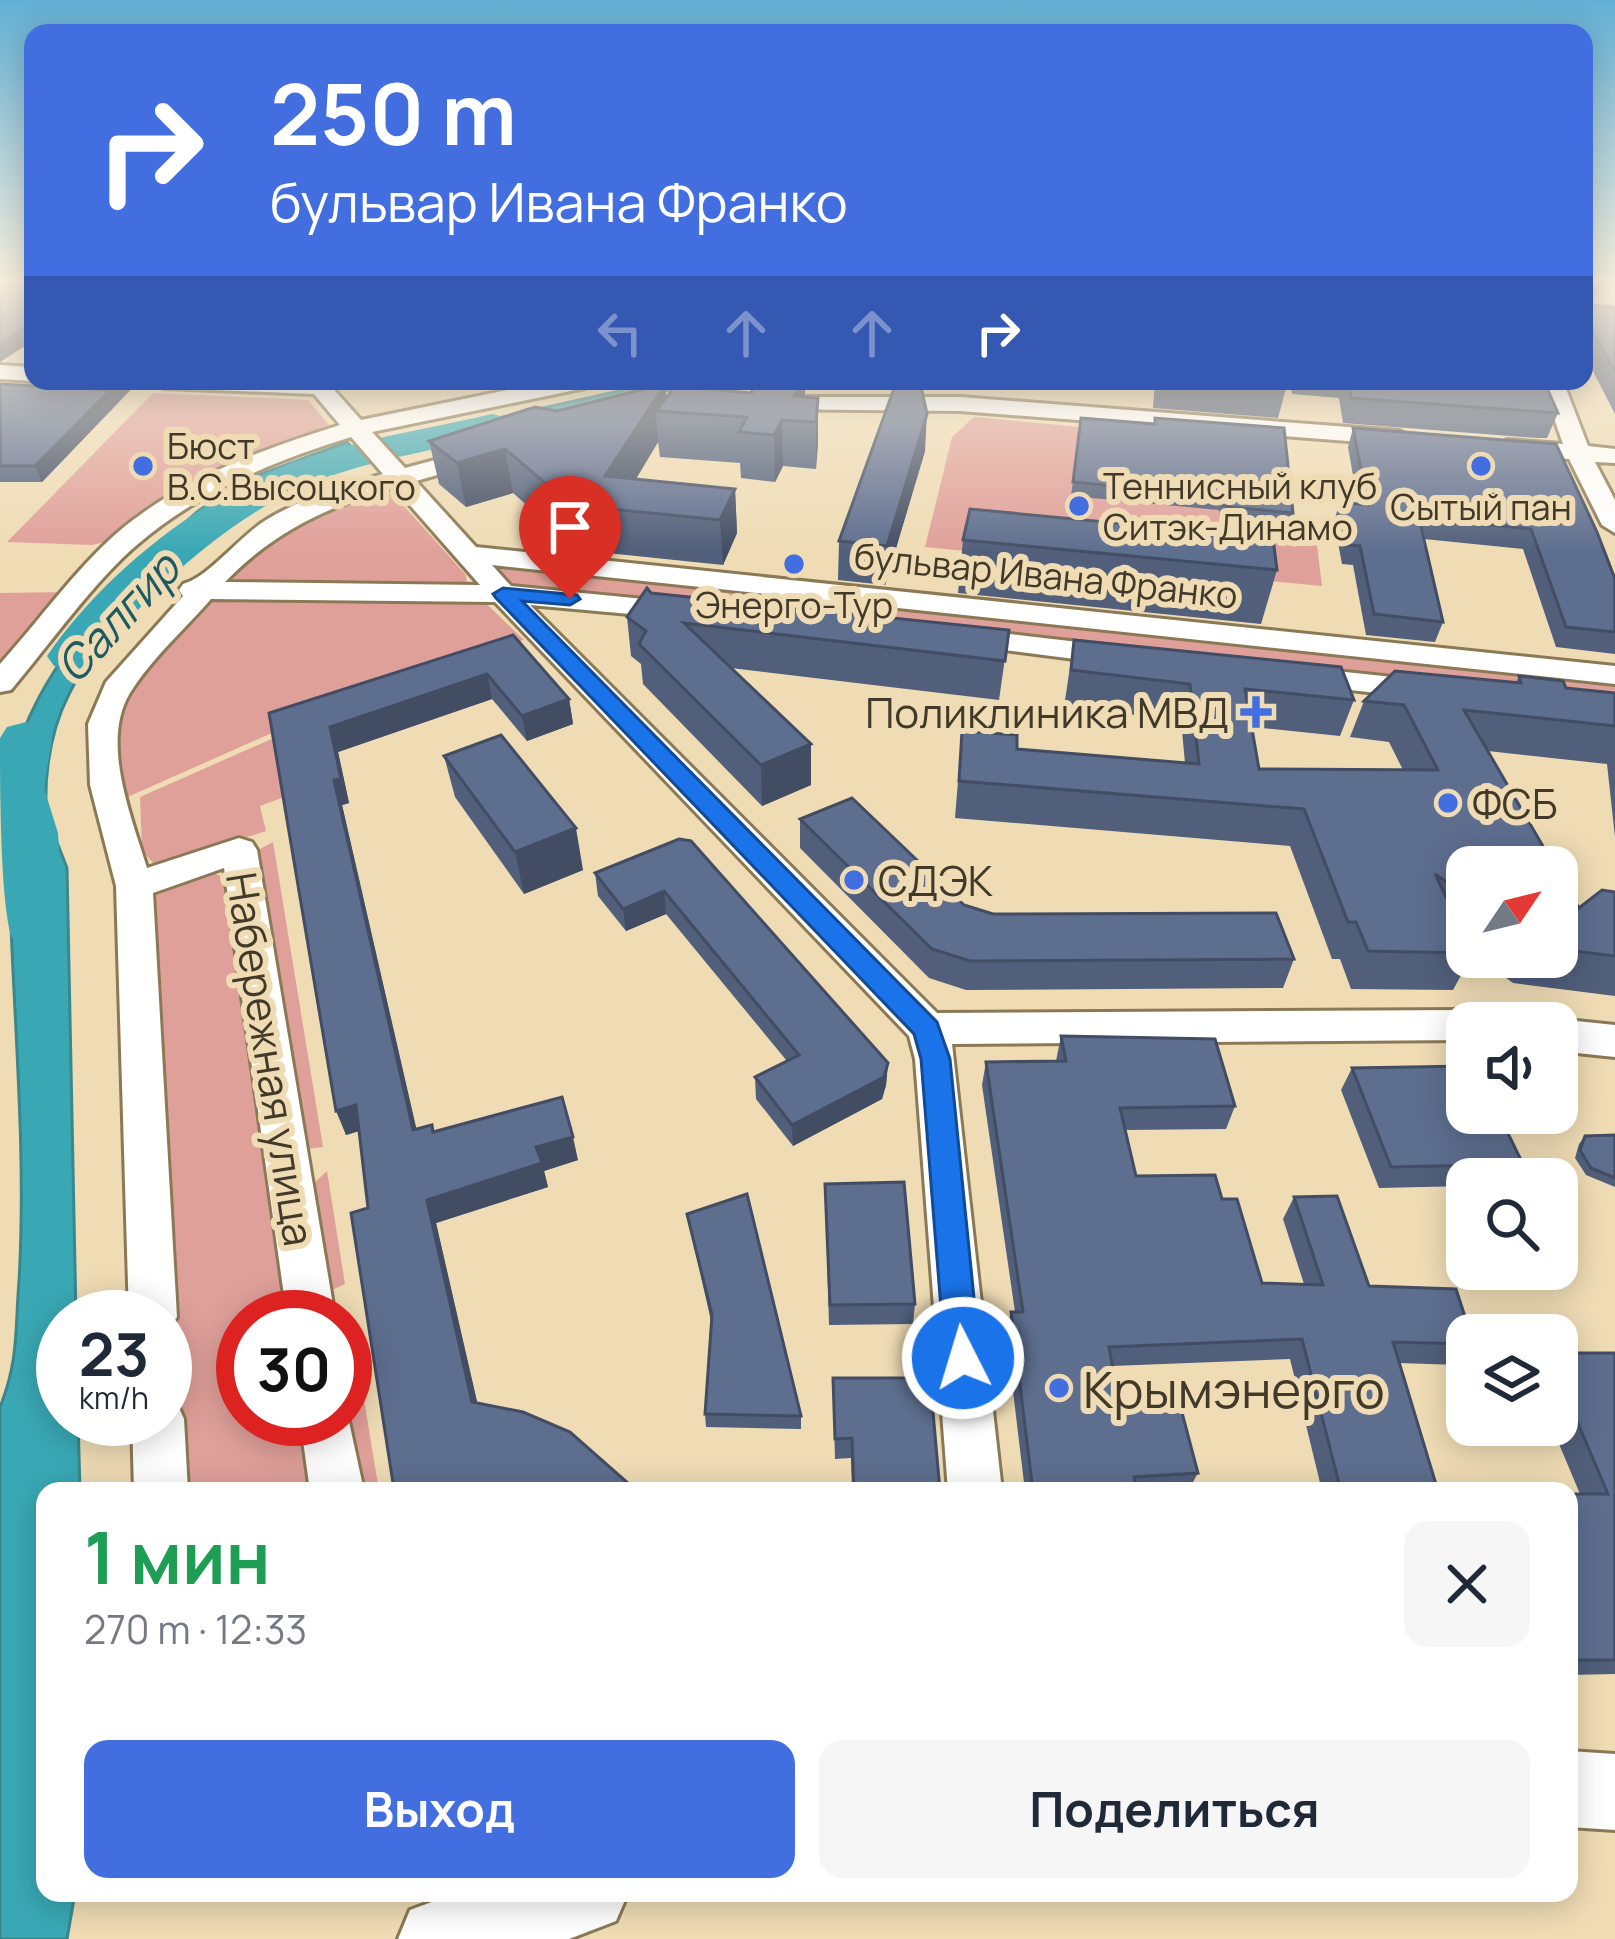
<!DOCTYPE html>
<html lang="ru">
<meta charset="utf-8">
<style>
body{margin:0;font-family:Manrope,sans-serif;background:#f6f6f7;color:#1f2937;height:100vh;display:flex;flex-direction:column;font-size:45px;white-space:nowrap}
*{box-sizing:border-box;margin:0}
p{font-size:39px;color:#747a83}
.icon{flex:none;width:66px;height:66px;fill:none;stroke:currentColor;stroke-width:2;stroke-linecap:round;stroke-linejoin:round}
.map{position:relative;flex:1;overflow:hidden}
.side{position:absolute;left:36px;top:1482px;width:1542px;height:420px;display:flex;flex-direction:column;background:#fff;border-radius:24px;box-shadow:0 6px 30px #0003}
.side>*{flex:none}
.banner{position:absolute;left:24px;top:24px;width:1569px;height:366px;border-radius:24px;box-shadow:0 6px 30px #0003;background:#436ee0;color:#fff;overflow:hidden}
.needle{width:78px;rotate:55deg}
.buttons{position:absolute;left:1446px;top:846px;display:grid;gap:24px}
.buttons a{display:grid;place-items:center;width:132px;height:132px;border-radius:24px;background:#fff;box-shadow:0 6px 30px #0003;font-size:60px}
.speed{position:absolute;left:36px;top:1290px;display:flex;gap:24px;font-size:60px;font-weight:700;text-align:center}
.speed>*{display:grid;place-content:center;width:156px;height:156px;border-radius:50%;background:#fff;box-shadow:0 6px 30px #0003;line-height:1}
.speed small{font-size:30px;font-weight:400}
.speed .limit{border:18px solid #d22;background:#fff;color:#111}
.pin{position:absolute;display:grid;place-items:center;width:102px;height:102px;color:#fff;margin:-123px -51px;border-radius:50% 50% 50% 0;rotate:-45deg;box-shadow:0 0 12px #0007}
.pin .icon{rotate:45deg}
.me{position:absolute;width:132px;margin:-66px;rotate:355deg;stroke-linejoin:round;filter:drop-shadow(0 0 9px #0008)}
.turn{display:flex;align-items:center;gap:42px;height:252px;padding:0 48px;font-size:54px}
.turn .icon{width:156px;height:156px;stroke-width:2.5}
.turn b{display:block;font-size:84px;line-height:102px}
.lanes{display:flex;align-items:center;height:114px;padding:0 48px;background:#0003;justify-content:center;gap:60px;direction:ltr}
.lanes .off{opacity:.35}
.round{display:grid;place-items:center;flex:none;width:126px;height:126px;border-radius:24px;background:#f6f6f7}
.summary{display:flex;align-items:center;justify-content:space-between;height:204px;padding:0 48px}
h1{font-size:72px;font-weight:700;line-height:90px;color:#1e9e55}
.cta{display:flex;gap:24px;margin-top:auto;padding:24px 48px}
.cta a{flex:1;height:138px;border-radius:24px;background:#436ee0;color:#fff;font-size:48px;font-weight:700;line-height:138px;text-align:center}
.cta a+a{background:#f6f6f7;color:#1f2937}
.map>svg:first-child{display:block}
</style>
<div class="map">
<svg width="1615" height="1939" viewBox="0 0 1615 1939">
<rect width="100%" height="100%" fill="#efdcb5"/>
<g fill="#e0a09a">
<path d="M153 393 308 400 334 431 114 540 92 545 7 542Z"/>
<path d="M974 417 1221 440 1220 520 1315 529 1322 586 925 547 952 437Z"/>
<path d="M387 487 466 575 467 585 524 640 389 681 123 799C118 772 107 733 118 707 140 653 236 566 285 534 316 513 353 501 387 487Z"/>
<path d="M487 562 876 602 867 621 511 589Z"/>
<path d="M71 592 0 670V593Z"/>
<path d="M884 603 1615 681V705L876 622Z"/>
<path d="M276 737 287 796 260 806 266 831 179 860 154 864 142 851 140 797Z"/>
<path d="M273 842 323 1147 307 1149 257 859 258 850Z"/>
<path d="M210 872 224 877 233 892 291 1317H243V1419H306L315 1491H183L146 904 157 888Z"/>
<path d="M327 1171 345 1284 328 1292 311 1186Z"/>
<path d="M363 1393 379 1491H360L346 1399Z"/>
</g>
<g fill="#39a8b4" stroke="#3b878b" stroke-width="3">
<path d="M664 381H802L711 385 625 396 414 450 403 439Z"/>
<path d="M347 442 360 456 353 464 268 492 157 585 130 583C149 556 172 534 197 512 210 501 227 499 235 484Z"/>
<path d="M117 596 144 597C79 665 42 715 46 814L8 826C0 741 60 649 117 596Z"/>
<path d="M53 832 67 868 76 1317H63V1419H78L80 1491H45V1893H75L67 1939H0V1407C19 1360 15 1329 19 1281 27 1143 12 1005 9 867L18 843Z"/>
</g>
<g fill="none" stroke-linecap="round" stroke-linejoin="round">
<g fill="#39a8b4" fill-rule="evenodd">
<path d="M492 414 505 417 511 425 505 433C443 449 377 458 317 481 225 517 150 592 88 666L71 671 54 666 47 656C101 577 195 501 284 466 351 440 423 430 492 414Z"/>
<path d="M26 722 45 727 52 738 44 788 58 833 64 923 56 938 34 945 12 938C0 904 0 782 0 738L7 727Z"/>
</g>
<defs>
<g id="minor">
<path d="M0 365 33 367V381L0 379Z"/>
<path d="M153 381H320L328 383 361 420 552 381H596L585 388 372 432 405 468 484 447 493 449V459L416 481 476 547 1615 666V684L492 565 511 586 695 604 699 610 695 616 685 619 530 605 937 1013 1467 1010 1481 1014 1486 1023H1467V1040L952 1044 1002 1491H948L915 1059 909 1036 495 602 211 599C185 629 151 659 130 693 100 742 132 818 147 868L239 838 252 842 257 850 335 1317H287L224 868 153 893 177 1317 165 1335V1317H129L116 886 90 785 88 724 106 682 183 596 179 590 183 584C208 578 240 536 266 520 302 498 343 486 383 474L351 437C274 461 200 491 138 544 95 580 49 645 11 690L0 692V664C38 622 74 571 117 533 181 478 261 450 340 425L314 394 164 388ZM394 487 480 585 225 582C273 532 329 506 394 487Z"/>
<path d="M1541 381H1563L1588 446 1615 449V463L1595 462 1615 500V533L1602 525 1569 459 1507 454 1495 447 1507 440 1563 444Z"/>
<path d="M765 397H960L1400 431 1412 438 1400 445 960 411 757 409V399Z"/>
<path d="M959 628 1121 647 1136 656 1121 665 949 643 944 637 949 631Z"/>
<path d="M1298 667 1431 681 1447 690 1431 699 1287 683 1283 676Z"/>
<path d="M1557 1019 1615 1025V1057L1557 1051V1023H1546Z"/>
<path d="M165 1397 176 1401 184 1419 188 1491H134L132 1419H165Z"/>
<path d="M345 1403 364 1491H310L300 1419H345Z"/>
</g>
<g id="major">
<path d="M1569 1751 1615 1754V1830L1569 1827Z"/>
<path d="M456 1893H628L616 1921 569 1939H398L410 1910Z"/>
</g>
</defs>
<use href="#minor" stroke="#8a7954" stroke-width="6"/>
<use href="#major" stroke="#8a7954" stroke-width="6"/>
<use href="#minor" fill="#fff" fill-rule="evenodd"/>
<use href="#major" fill="#fff" fill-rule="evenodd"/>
</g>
<g fill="#515f7b">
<path d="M1584 281H1615V285L1598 283 1600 286 1592 305 1615 311V414L1584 354Z"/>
<path d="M109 381H139L42 482H0V384L108 390Z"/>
<path d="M805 381V397L818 398 816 469 783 466 775 482 741 478 740 463 660 457 658 442 636 479 735 489 737 533 723 565 578 550 513 493 466 507 439 484 429 441 665 384 666 397 752 393Z"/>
<path d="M1155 381H1288L1278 418 1153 408Z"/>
<path d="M1290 381H1544L1558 413 1547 438H1537L1343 423 1339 398 1292 394Z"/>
<path d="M1081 418 1154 424 1155 418 1293 513 1288 527 1220 520 1219 510 1071 496Z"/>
<path d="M1353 428 1615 579V654L1556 647 1523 549 1424 539 1443 622 1435 642 1366 635 1353 565 1342 564 1334 521 1340 502 1358 504 1348 447Z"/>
<path d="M925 451 885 585 838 580 839 541Z"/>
<path d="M963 540 1277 570 1261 624 958 593Z"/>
<path d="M651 593 1009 630 999 700 731 668 811 785 762 806 643 684 641 664 631 656 627 617Z"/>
<path d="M513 635 569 699 573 724 527 741 492 699 338 752 349 803 342 805 416 1129 578 1160 544 1171 548 1187 436 1223 477 1403 634 1491H398L393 1483 368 1208 359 1131 346 1135 269 713Z"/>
<path d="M1074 640 1354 700 1340 736 1252 727 1259 769 1403 770 1389 742 1350 737 1364 701 1516 683 1519 676 1566 688 1615 693V837L1607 764 1488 751 1467 867V957H1471L1453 990 1351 989 1340 959H1332L1290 846 955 818 962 731 1017 749 1185 763 1181 720 1064 707Z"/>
<path d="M444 756 583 870 524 894 455 797Z"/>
<path d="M800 819 964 905 993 914 1294 959 1283 988 966 990 929 978 800 848Z"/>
<path d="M679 839 888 1063 886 1085 882 1099 793 1146 756 1099 755 1077 787 1061 666 914 626 931 598 896 595 873Z"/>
<path d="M1557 870 1579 908 1615 892V996L1513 983 1478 957H1557Z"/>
<path d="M1061 1036 1235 1106 1226 1129 1125 1130 1136 1176 1222 1199 1262 1283 1304 1284 1283 1219 1294 1197 1369 1286 1467 1344V1354L1458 1365 1399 1363 1438 1491H1322L1290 1359 1112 1366 1120 1408 1198 1473 1188 1491H1025L1006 1333 1011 1312H1015L982 1085 986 1062 1056 1061Z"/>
<path d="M1352 1068 1523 1164 1512 1179H1467V1186L1379 1188 1341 1090Z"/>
<path d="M1615 1135V1187L1586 1175 1575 1158 1579 1144 1585 1136Z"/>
<path d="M825 1184 915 1304 913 1324 829 1325Z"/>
<path d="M687 1214 801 1416V1429L706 1427 705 1414 711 1321Z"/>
<path d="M1557 1353H1615V1674L1569 1675V1494H1580L1551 1425H1557Z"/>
<path d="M833 1378 940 1491H852L851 1458 835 1459Z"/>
</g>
<g fill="#424d64">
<path d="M33 323V341L0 362V343Z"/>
<path d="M119 381H139L42 482 35 466Z"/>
<path d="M802 381H805V421L794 396Z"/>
<path d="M665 384 667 412 656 411 658 442 617 510 605 476Z"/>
<path d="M818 398V444L816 469V422Z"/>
<path d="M927 414 925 451 885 585 887 546Z"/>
<path d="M782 420 783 466 775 482 774 435Z"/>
<path d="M505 449 513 493 466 507 457 463Z"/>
<path d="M735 489 737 533 723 565 720 520Z"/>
<path d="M487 674 492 699 338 752 349 803 342 805 422 1153 413 1130 334 780 330 727Z"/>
<path d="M569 699 573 724 527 741 522 716Z"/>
<path d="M811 744V785L762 806 761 765Z"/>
<path d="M576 828 583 870 524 894 515 852Z"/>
<path d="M664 891 666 914 626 931 623 909Z"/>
<path d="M888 1063 886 1085 882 1099 793 1146 792 1125Z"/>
<path d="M356 1105 366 1129 346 1135 336 1111Z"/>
<path d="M573 1137 578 1160 544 1171 548 1187 436 1223 482 1423 472 1402 427 1200 536 1147Z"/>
</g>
<g fill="#5e6e8f" stroke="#424d64" stroke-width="3">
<path d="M0 281H33V323L0 343Z"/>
<path d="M1584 281H1597L1600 286 1590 287V305L1613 307 1615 311V372L1584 315Z"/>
<path d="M109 381H119L35 466H0V384L108 390Z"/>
<path d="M752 381H802L794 396 818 398 816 422 782 420 774 435 739 432 747 417 656 411 675 386 752 393Z"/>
<path d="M1348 381H1544L1558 413 1351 398Z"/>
<path d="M920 382 927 414 887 546 839 541 896 383Z"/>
<path d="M665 384 605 476 735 489 720 520 571 505 505 449 457 463 429 441 535 407 557 411Z"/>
<path d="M1081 418 1155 424V418L1284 428 1293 513 1223 506V496L1073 482Z"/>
<path d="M1353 428 1556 444 1597 532 1615 579V632L1566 627 1531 529 1419 518 1443 622 1374 614 1360 546 1349 545 1340 502 1368 505Z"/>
<path d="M970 509 1273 538 1277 570 963 540Z"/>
<path d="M647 588 651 593 1009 630 1005 661 684 623 811 744 761 765 639 644 646 631 627 617Z"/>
<path d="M513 635 569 699 522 716 487 674 330 727 341 779 334 780 413 1130 432 1125 433 1132 562 1097 573 1137 536 1147 542 1163 427 1200 472 1402 523 1412 570 1432 629 1484 634 1491H445L393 1483 351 1213 368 1208 356 1105 336 1111 269 713Z"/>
<path d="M1074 640 1341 667 1354 700 1245 689 1259 769 1438 770 1404 705 1364 701 1395 671 1521 683 1519 676 1563 681 1566 688 1615 693V726L1464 710 1555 867H1467V897L1435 874 1467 940V953L1368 951 1356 922H1348L1304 809 959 781 962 731 1017 735V749L1199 764 1190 684 1071 670Z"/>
<path d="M501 735 576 828 515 852 444 756Z"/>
<path d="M852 798 964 905 993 914 1276 913 1294 959 970 961 932 949 800 819Z"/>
<path d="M679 839 691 841 888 1063 884 1077 792 1125 755 1077 799 1055 664 891 623 909 595 873Z"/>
<path d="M1557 870 1579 908 1602 890 1615 892V956L1557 949Z"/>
<path d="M1061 1036 1215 1039 1235 1106 1120 1108 1136 1176 1215 1175 1222 1199H1237L1262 1283 1323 1285 1294 1197 1337 1196 1369 1286 1456 1289 1471 1335H1467V1344L1393 1342 1438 1491H1341L1302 1339 1109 1347 1120 1408 1180 1405 1198 1473 1134 1477 1137 1491H1033L1011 1312H1023L986 1062 1066 1061Z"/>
<path d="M1467 1066V1113H1498L1523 1164 1391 1167 1352 1068Z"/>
<path d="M1615 1135V1178L1591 1168 1580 1150 1585 1136Z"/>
<path d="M904 1182 915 1304 830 1305 825 1184Z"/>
<path d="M747 1194 801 1416 705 1414 712 1315 687 1214Z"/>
<path d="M1557 1353H1615V1660H1569V1494H1608L1557 1374Z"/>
<path d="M833 1378H930L940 1491H854L852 1438 835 1439Z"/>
</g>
<linearGradient id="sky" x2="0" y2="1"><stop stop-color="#62afd3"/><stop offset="0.51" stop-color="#f8efde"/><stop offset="1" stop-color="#f8efde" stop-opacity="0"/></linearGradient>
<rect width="1615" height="553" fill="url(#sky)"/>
<path fill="#1a73e8" stroke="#114b97" stroke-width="3" d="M503 588 577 595 580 599 570 605 522 601 937 1022 950 1059 980 1358 975 1370 963 1375 950 1370 945 1358 921 1059 914 1034 496 598 493 594Z"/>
<g fill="#436ee0" stroke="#efdcb5" stroke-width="4.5">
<circle cx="143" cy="466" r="12"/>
<circle cx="1481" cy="466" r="12"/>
<circle cx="1079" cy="506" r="12"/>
<circle cx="794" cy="564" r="12"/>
<path d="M1250 694h12v12h12v12h-12v12h-12v-12h-12v-12h12z"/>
<circle cx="1448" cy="803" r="12"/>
<circle cx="854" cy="880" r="12"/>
<circle cx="1059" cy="1388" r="12"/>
</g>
<g text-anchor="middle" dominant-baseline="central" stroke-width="12" stroke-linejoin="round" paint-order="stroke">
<g font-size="36" fill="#413a2a" stroke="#efdcb5" text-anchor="start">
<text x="167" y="445">Бюст<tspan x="167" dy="41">В.С.Высоцкого</tspan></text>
<text x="1103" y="485">Теннисный клуб<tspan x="1103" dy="41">Ситэк-Динамо</tspan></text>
<text x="1481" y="506" text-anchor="middle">Сытый пан</text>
<text x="794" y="604" text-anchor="middle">Энерго-Тур</text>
</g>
<g font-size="36" fill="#413a2a" stroke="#efdcb5">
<text transform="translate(1046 575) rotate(6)">бульвар Ивана Франко</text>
</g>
<g font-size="42" fill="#413a2a" stroke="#efdcb5" text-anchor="start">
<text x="1229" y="712" text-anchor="end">Поликлиника МВД</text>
<text x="1472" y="803">ФСБ</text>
<text x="878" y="880">СДЭК</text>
</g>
<g font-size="42" fill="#413a2a" stroke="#efdcb5">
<text transform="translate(271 1059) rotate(81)">Набережная улица</text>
</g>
<g font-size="45" font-style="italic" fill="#1e5a61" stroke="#efdcb5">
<text transform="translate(117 617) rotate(-47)">Салгир</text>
</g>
<g font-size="51" fill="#413a2a" stroke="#efdcb5" text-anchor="start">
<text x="1083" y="1388">Крымэнерго</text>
</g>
</g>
</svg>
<div class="buttons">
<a><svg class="needle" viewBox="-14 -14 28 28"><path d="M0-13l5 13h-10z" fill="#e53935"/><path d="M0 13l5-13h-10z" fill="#747a83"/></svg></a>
<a><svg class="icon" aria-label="sound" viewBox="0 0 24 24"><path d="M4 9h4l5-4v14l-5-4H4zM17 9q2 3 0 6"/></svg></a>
<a><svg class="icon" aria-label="search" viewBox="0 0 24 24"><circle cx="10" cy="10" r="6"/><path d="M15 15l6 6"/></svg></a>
<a><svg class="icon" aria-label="layers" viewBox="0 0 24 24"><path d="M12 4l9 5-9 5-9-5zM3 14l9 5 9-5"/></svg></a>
</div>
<div class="speed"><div>23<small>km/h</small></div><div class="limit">30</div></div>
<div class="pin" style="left:570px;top:599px;background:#d93025"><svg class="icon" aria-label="arrive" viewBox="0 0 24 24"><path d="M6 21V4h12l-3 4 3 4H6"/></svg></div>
<svg class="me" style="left:963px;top:1358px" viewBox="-20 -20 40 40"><circle r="17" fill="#1a73e8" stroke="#fff" stroke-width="3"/><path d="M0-11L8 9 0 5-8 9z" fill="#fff"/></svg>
<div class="banner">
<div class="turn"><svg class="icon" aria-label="right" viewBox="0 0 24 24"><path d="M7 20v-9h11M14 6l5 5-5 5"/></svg><div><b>250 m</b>бульвар Ивана Франко</div></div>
<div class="lanes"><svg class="icon off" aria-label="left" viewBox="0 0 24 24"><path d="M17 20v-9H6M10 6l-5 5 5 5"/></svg><svg class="icon off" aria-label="ahead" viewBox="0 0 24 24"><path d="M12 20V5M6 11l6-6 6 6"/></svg><svg class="icon off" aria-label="ahead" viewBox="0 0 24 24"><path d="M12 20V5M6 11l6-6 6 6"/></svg><svg class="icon" aria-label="right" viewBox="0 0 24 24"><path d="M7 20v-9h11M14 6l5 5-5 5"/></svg></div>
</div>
<section class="side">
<div class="summary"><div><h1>1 мин</h1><p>270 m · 12:33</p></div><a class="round"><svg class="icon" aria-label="close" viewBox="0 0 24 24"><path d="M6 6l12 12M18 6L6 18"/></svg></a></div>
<div class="cta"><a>Выход</a><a>Поделиться</a></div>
</section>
</div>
